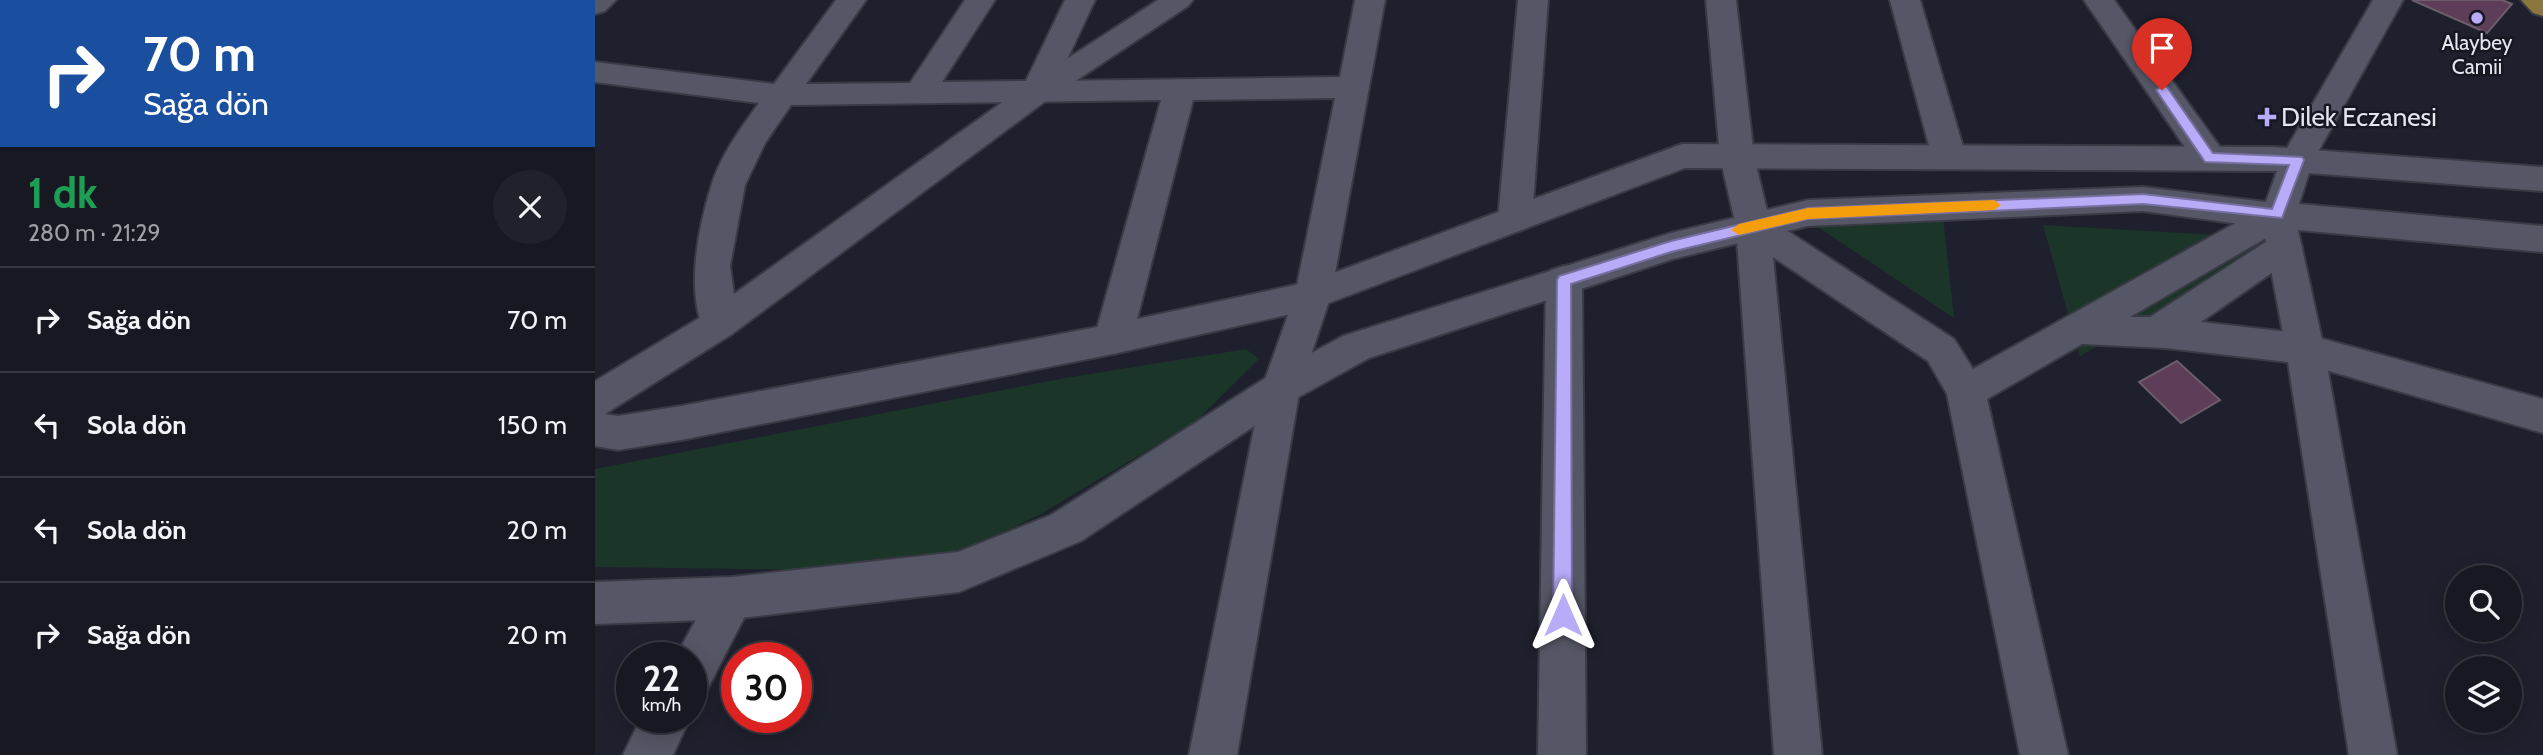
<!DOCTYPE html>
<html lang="tr">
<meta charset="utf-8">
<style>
body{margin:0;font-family:Cabin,sans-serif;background:#20212a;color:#f1f3f6;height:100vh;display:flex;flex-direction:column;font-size:26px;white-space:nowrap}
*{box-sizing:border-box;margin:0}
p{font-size:23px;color:#9ea0a5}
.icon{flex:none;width:38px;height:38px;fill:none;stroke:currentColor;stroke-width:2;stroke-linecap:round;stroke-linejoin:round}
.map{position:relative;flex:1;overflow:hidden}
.panel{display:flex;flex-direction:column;background:#171822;width:595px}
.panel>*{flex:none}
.top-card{background:#1a4fa0;color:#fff;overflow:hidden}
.controls{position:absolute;left:1850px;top:565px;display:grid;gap:14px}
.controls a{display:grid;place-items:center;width:77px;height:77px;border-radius:50%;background:#171822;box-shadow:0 4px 18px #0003,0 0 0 2px #363740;font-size:35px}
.speed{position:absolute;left:21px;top:642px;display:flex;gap:14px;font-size:35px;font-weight:700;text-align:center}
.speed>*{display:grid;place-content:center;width:91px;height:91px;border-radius:50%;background:#171822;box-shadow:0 4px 18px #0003,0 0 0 2px #363740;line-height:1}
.speed small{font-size:18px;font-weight:400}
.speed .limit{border:10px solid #d22;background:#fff;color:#111}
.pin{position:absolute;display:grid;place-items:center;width:60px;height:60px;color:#fff;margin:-72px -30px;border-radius:50% 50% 50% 0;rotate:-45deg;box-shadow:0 0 7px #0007}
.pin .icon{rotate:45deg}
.me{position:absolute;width:77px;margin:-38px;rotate:0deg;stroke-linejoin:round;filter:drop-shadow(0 0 5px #0008)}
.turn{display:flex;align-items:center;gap:24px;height:147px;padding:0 28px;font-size:32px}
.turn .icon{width:91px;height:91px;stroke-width:2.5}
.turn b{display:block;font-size:49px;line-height:60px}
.round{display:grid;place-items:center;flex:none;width:74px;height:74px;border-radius:37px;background:#20212a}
.headline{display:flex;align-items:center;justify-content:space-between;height:119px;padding:0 28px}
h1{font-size:42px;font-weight:700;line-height:52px;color:#1e9e55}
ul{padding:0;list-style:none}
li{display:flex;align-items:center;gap:21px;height:105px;padding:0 28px;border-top:2px solid #363740}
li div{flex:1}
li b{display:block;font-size:26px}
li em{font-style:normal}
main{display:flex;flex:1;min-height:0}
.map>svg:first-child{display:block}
</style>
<main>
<section class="panel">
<div class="top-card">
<div class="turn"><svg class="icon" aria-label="right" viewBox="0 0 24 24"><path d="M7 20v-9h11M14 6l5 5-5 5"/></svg><div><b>70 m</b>Sağa dön</div></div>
</div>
<div class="headline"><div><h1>1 dk</h1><p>280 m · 21:29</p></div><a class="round"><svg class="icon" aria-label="close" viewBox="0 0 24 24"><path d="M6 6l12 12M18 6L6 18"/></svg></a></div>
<ul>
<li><svg class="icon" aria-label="right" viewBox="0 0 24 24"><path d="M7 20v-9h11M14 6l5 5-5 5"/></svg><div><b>Sağa dön</b></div><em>70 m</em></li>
<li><svg class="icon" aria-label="left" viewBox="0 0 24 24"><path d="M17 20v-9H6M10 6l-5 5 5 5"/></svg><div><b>Sola dön</b></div><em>150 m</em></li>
<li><svg class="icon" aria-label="left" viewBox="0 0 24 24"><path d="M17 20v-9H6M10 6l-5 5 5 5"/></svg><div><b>Sola dön</b></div><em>20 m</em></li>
<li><svg class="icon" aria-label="right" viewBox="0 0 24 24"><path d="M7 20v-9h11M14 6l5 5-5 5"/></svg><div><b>Sağa dön</b></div><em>20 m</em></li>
</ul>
</section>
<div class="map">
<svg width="1948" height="755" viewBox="0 0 1948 755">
<rect width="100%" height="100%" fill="#1f202d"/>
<g fill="#1b3528">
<path d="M1347 208 1359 318 1196 209Z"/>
<path d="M1448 225 1660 237 1671 250 1485 356Z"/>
<path d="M651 349 664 359 600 422 444 515 359 555 235 570 0 567V469L470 378Z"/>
</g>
<g fill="#5e3d59" stroke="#6b5d69" stroke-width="2">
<path d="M1817 0H1907L1917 4 1892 33Z"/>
<path d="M1582 361 1625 400 1586 423 1544 382Z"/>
</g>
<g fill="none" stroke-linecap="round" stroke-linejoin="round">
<defs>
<g id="street">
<path d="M0 0H21L10 11 0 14Z"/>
<path d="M241 0H271L211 84 315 83 370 0H400L347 82 431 81 470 0H500L462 81 745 77 760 0H790L736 295 705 388 642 755H594L667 388 700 295 740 98 598 100 537 339 531 350 518 354 505 350 499 339 566 100 196 105 170 143 150 185 135 266 143 324 137 334 124 339 111 334C90 295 103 228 116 187 125 156 146 128 164 103L0 82V62L179 84Z"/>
<path d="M923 0H953L937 219 932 228 920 232 908 228 903 219Z"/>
<path d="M1111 0H1141L1159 157 1174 219 1359 339 1378 369 1671 206 1683 202 1695 206 1700 215 1695 224 1535 317H1555L1677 238 1689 234 1701 238 1707 247 1701 256 1606 322 1710 334 1948 399V433L1710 364 1571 348 1487 344 1392 399 1473 755H1425L1352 394 1333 361 1178 257 1227 755H1179L1141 226 1125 157Z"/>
<path d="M1295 0H1325L1371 157 1366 165 1354 169 1342 165 1337 157Z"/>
<path d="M1489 0H1519L1627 150 1632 158 1627 166 1615 170 1603 166Z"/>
<path d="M1778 0H1808L1714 168 1702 172 1690 168 1685 160Z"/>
<path d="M969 266 982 270 987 280 991 755H943L951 280 956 270Z"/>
<path d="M137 577 153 583 159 598 112 690 96 696V658H80L121 583Z"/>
<path d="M46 718H95L78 755H28Z"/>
</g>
<path id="secondary" d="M563 0H598L593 6 452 100 137 334 10 414 23 416 86 406 518 324 714 282 1087 144 1679 147 1948 167V191L1714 173 1704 204 1948 226V252L1703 230 1729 349 1802 755H1754L1691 349 1668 227 1548 211 1213 226 1078 259 774 358 700 399 486 541 364 592 137 619 0 624V582L137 577 363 552 456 515 672 377 748 336 1076 233 1213 200 1548 187 1671 202 1682 171 1090 168 718 309 518 354 86 440 23 450 0 446V381L111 314 430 86Z"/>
<path id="primary" d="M1926 0H1948V16L1938 13Z"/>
</defs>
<use href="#street" stroke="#393a45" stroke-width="4"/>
<use href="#secondary" stroke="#393a45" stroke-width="4"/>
<use href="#primary" stroke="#393a45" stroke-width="4"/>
<use href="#street" fill="#565766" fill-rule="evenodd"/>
<use href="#secondary" fill="#565766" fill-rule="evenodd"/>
<use href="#primary" fill="#8b763d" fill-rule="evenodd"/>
</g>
<path fill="#b8abf7" stroke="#786fa1" stroke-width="2" d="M1567 86 1572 87 1618 153 1707 157 1709 160 1687 218 1548 204 1213 219 1076 252 976 284 977 615 974 621 968 624 961 621 958 615 962 280 964 276 1076 241 1213 208 1548 194 1677 209 1694 165 1610 162 1561 90Z"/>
<path fill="#f59e0b" d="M1399 200 1406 205 1399 210 1213 219 1144 235 1136 230 1144 224 1213 208Z"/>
<g fill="#b8abf7" stroke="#161723" stroke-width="2.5">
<circle cx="1882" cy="18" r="7"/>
<path d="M1668.5 106.5h7v7h7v7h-7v7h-7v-7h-7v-7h7z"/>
</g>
<g text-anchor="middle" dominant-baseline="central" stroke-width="5" stroke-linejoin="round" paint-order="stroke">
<g font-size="21" fill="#e4e5ee" stroke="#161723">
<text x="1882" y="42">Alaybey<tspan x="1882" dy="24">Camii</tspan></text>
</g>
<g font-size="26" fill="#e4e5ee" stroke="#161723" text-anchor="start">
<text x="1686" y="117">Dilek Eczanesi</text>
</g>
</g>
</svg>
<div class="controls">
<a><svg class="icon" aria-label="search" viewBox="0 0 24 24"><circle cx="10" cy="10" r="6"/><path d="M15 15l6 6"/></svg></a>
<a><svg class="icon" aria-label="layers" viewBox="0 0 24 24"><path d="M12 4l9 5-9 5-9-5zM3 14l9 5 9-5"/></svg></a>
</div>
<div class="speed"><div>22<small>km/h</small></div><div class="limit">30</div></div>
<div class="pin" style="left:1567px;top:90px;background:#d93025"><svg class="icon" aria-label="arrive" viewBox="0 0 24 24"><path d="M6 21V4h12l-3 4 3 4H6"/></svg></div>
<svg class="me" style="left:968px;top:615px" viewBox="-20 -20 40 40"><path d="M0-17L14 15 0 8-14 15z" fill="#b8abf7" stroke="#fff" stroke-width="4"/></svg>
</div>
</main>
